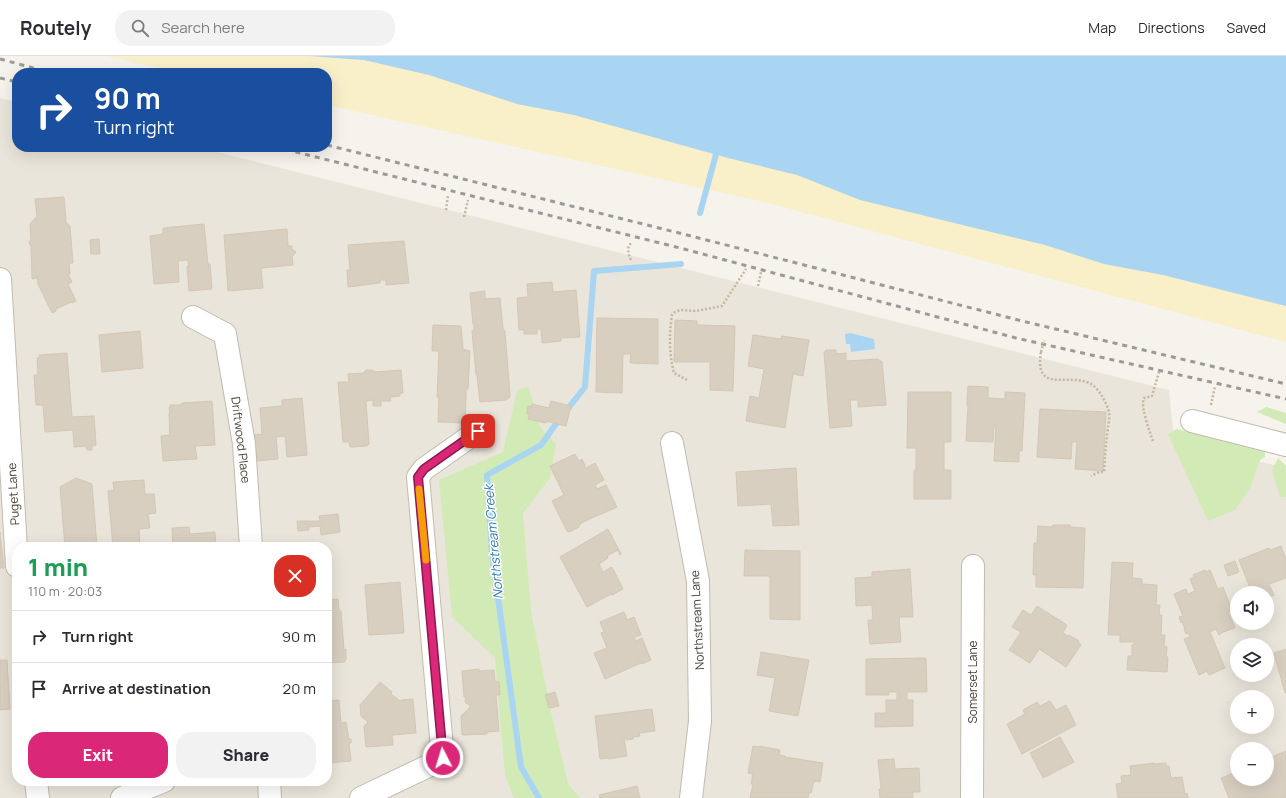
<!DOCTYPE html>
<meta charset="utf-8">
<style>
body{margin:0;font-family:Manrope,sans-serif;background:#f2f2f3;color:#2b2b33;height:100vh;display:flex;flex-direction:column;font-size:15px;white-space:nowrap}
*{box-sizing:border-box;margin:0}
p{font-size:13px;color:#7c7c81}
.icon{flex:none;width:22px;height:22px;fill:none;stroke:currentColor;stroke-width:2;stroke-linecap:round;stroke-linejoin:round}
.map{position:relative;flex:1;overflow:hidden}
.drawer{position:absolute;left:12px;top:486px;width:320px;height:244px;display:flex;flex-direction:column;background:#fff;border-radius:16px;box-shadow:0 4px 16px #0002}
.drawer>*{flex:none}
.hud{position:absolute;left:12px;top:12px;width:320px;height:84px;border-radius:16px;box-shadow:0 4px 16px #0002;background:#1a4fa0;color:#fff;overflow:hidden}
.fabs{position:absolute;left:1230px;top:530px;display:grid;gap:8px}
.fabs a{display:grid;place-items:center;width:44px;height:44px;border-radius:50%;background:#fff;box-shadow:0 4px 16px #0002;font-size:20px}
.pin{position:absolute;display:grid;place-items:center;width:34px;height:34px;color:#fff;margin:-17px;border-radius:8px;box-shadow:0 2px 6px #0006}
.me{position:absolute;width:44px;margin:-22px;rotate:355deg;stroke-linejoin:round;filter:drop-shadow(0 0 3px #0008)}
.turn{display:flex;align-items:center;gap:14px;height:84px;padding:0 16px;font-size:18px}
.turn .icon{width:52px;height:52px;stroke-width:2.5}
.turn b{display:block;font-size:28px;line-height:34px}
.round{display:grid;place-items:center;flex:none;width:42px;height:42px;border-radius:16px;background:#f2f2f3}
.headline{display:flex;align-items:center;justify-content:space-between;height:68px;padding:0 16px}
h1{font-size:24px;font-weight:800;line-height:30px;color:#1e9e55}
.button{display:flex;gap:8px;margin-top:auto;padding:8px 16px}
.button a{flex:1;height:46px;border-radius:16px;background:#db2777;color:#fff;font-size:16px;font-weight:800;line-height:46px;text-align:center}
.button a+a{background:#f2f2f3;color:#2b2b33}
ul{padding:0;list-style:none}
li{display:flex;align-items:center;gap:12px;height:52px;padding:0 16px;border-top:1px solid #e1e1e2}
li div{flex:1}
li b{display:block;font-size:15px}
li em{font-style:normal}
header{display:flex;align-items:center;gap:24px;box-sizing:border-box;height:56px;padding:0 20px;background:#fff;border-bottom:1px solid #e1e1e2}
header strong{font-size:19px}
nav{display:flex;gap:22px;margin-inline-start:auto;font-size:14px}
.search{width:280px;height:36px;background:#f2f2f3;display:flex;align-items:center;gap:10px;box-sizing:border-box;padding:0 14px;border-radius:16px;color:#7c7c81;font-size:15px}
.map>svg:first-child{display:block}
</style>
<header>
<strong>Routely</strong>
<div class="search"><svg class="icon" aria-label="search" viewBox="0 0 24 24"><circle cx="10" cy="10" r="6"/><path d="M15 15l6 6"/></svg>Search here</div>
<nav><a>Map</a><a>Directions</a><a>Saved</a></nav>
</header>
<div class="map">
<svg width="1286" height="742" viewBox="0 0 1286 742">
<rect width="100%" height="100%" fill="#f6f3ec"/>
<path fill="#eae5da" fill-rule="evenodd" d="M0 42 17 46V91H197L1169 334 1174 384 1286 412V742H0ZM17 491H327V725H17ZM1237 537H1267V567H1237ZM1237 589H1267V619H1237ZM1237 641H1267V671H1237ZM1237 693H1267V723H1237Z"/>
<g fill="#d2eab5">
<path d="M528 330 540 371 556 388 550 422 523 457 531 555 550 652 568 728 580 742H514L505 720 495 602 452 561 439 424 503 396 517 335Z"/>
<path d="M1266 351 1286 357V368L1257 356Z"/>
<path d="M1177 373 1265 395V401L1260 404 1250 432 1235 454 1208 465 1168 378Z"/>
<path d="M1278 402 1286 410V440L1285 441H1280L1272 414Z"/>
</g>
<path fill="#f9efc9" d="M106 0H618L1286 158V286L768 147 327 49V17H182Z"/>
<g fill="#a9d4f2">
<path d="M309 0H1286V250L1163 219 1104 208 1045 189 860 144 797 119 728 102 574 59 517 48 429 19 364 4Z"/>
<path d="M850 277 874 283 875 293 851 296 850 288H846L845 278Z"/>
</g>
<g fill="none" stroke-linecap="round" stroke-linejoin="round">
<g stroke="#a9d4f2" stroke-width="6">
<path d="M700 157 718 91"/>
<path d="M566 355 585 331 594 215 681 208"/>
<path d="M539 742 521 711 492 497 487 419 541 389 560 362"/>
</g>
</g>
<g fill="#d8cfc1" stroke="#d3c7b4">
<path d="M64 141 66 166 70 170 73 207H69L70 218H68L72 226 68 228 76 245 72 247 71 246 56 253V255L52 257 38 228 37 221 36 222 32 223 31 189H30L29 185H31L30 168 37 160 35 143Z"/>
<path d="M204 168 208 208H210L212 233 189 235 187 210H189L188 204 178 205 179 226 154 228 150 180 163 178V172Z"/>
<path d="M287 173 288 190H292V193L296 196 292 201 293 209 261 212 263 232 228 235 224 179Z"/>
<path d="M99 183 100 198H91L90 184Z"/>
<path d="M404 185 409 227 386 229V224H380V227L348 231 347 214H350L348 189Z"/>
<path d="M552 226 553 236 576 234 580 281 561 282V285L542 287 541 273H537V278H524V274H519L517 242 528 241 527 228Z"/>
<path d="M485 235V243L500 242 503 273 505 275 510 340 509 342 506 344 480 346 477 319H476L472 275H474V268H473L470 237Z"/>
<path d="M597 262 658 263V308L630 307 631 298H623L622 337 596 336Z"/>
<path d="M675 264 697 265V269L735 270 733 335 710 334V306H674Z"/>
<path d="M433 269 461 270 463 293 470 295 468 333H466V341L465 367 438 366 439 341H437L439 295H432Z"/>
<path d="M140 275 143 312 102 316 99 279Z"/>
<path d="M753 279 781 283 782 280 809 284 803 320 793 318 785 372 746 365 750 340 759 342 764 313 748 310Z"/>
<path d="M826 294H836V298L846 297V305L878 303 882 306 886 349 858 351V344H850L852 370 830 372 824 297Z"/>
<path d="M67 297 72 361 94 360 96 389 92 390V394H87L86 390 74 391 73 374 45 376 43 349H36L34 319H38L37 302 40 301 39 299Z"/>
<path d="M366 314H372L375 316 401 314 403 337H400V340L390 341 391 345H381V350H373V344L366 345 369 388 367 390 350 391 349 386H343L338 326H349L348 318 363 317Z"/>
<path d="M968 330 988 331V342L1005 343V336L1025 337 1022 395H1019V406L994 405 996 370H994L993 386 966 385 968 349H967V343Z"/>
<path d="M908 336H951V386H944V414H951V443H914V414H916V392H907Z"/>
<path d="M302 342 307 399 287 401 285 380 276 381 278 403 257 405 254 379 262 378 260 352 282 350V344Z"/>
<path d="M212 345 215 389 195 390 197 403 163 405 161 380 170 379 169 357H170L169 351H171L170 349H182V347Z"/>
<path d="M551 345 571 350 566 370 546 365V367L528 363 530 358H527L528 350 531 351 532 348 549 352Z"/>
<path d="M1040 353 1106 356 1103 415 1075 413 1077 386H1072L1071 403 1037 401Z"/>
<path d="M575 398 579 405 582 403 586 412 595 407 604 424 595 429 597 433 606 429 617 451 581 467V468L579 470V471L569 476 568 475H567L552 445 564 439 550 410Z"/>
<path d="M796 412 799 469 773 470 771 448 738 450 736 416Z"/>
<path d="M76 422 92 428 97 491H65L60 431Z"/>
<path d="M144 424 145 438H154L156 457 148 458 150 472 139 473 140 491H113L108 435 114 434 113 426Z"/>
<path d="M338 458 340 476 321 479 320 470 309 471V474L298 475 297 465H320L319 460Z"/>
<path d="M1053 469H1070V471L1085 472 1083 532 1036 531V519H1033L1034 487H1037L1038 470 1052 471Z"/>
<path d="M189 471 190 478 215 476 216 491H173L172 472Z"/>
<path d="M608 473 621 498 620 499 618 494 607 500 608 502 599 508 603 516 612 511 623 533 612 539 611 538 587 551 560 501Z"/>
<path d="M0 476 4 512H0Z"/>
<path d="M1281 490 1286 503V522L1269 528 1274 539 1267 542V537H1252L1239 504 1269 492 1270 494Z"/>
<path d="M745 494 800 495V564L770 563V520H744Z"/>
<path d="M1235 505 1239 516 1228 520 1224 509Z"/>
<path d="M1112 506 1133 507 1132 522 1142 523V528L1157 529 1156 549H1160L1159 559H1162L1161 579H1165L1164 590 1167 591 1166 601H1168L1167 616 1127 614 1128 600H1132V589H1134V586H1120V579H1108Z"/>
<path d="M910 513 913 561H899L901 586 870 588 868 564H873L872 549 856 550 855 522 872 521V516Z"/>
<path d="M1205 514 1206 516 1210 514 1218 533 1223 531 1232 554 1228 556 1235 572 1223 576 1219 579 1216 573 1210 576 1225 612 1209 619 1207 615 1199 619 1184 583 1190 581 1188 577 1186 578 1184 573H1185L1182 566 1181 567 1179 561 1183 560 1174 538 1186 533 1188 538 1195 535 1190 523 1194 521 1193 519Z"/>
<path d="M400 526 404 577 369 579 365 529Z"/>
<path d="M338 543 339 555H341L344 594 346 593V604H345V606L327 607V544Z"/>
<path d="M1037 550 1067 569 1063 577 1068 580 1069 579 1079 585 1078 586 1081 589 1066 611 1039 593 1030 607 1009 594 1021 576 1012 571 1023 554 1031 559Z"/>
<path d="M624 556 627 564 634 561 641 579 634 581 636 585 642 582 651 604 642 608 641 607 605 623 594 597 607 592 601 577 604 576 600 566Z"/>
<path d="M1286 593V636L1285 637 1274 597Z"/>
<path d="M761 596 809 604 798 660 769 655 775 622 757 619Z"/>
<path d="M926 602 927 636H907V644H913V670L875 671V657H886V644H897V636H888L889 639H866V603Z"/>
<path d="M0 604H7L10 653 0 654Z"/>
<path d="M479 613V615L494 614 495 626H499L500 639H496L499 675 487 676V678L462 679 461 660 470 651V649L467 648 465 645 466 641H464L462 615Z"/>
<path d="M380 626 392 636 391 638 400 645 401 644 413 643 416 677 392 679 393 689 366 691 364 670 368 666 361 660 360 649Z"/>
<path d="M555 636 559 650 549 652 545 639Z"/>
<path d="M339 644 341 667 346 666 349 683H351V687H349L351 705 327 707V645Z"/>
<path d="M1050 645 1056 654 1066 649 1076 669 1022 698 1007 668 1025 658 1023 654 1037 646 1040 650Z"/>
<path d="M652 653 655 675 639 677 640 680 633 681V683L626 684V682H624L627 700 608 703V702L600 703 595 660Z"/>
<path d="M1060 681 1074 706 1043 722 1030 697Z"/>
<path d="M753 690 759 691 760 690 780 694 779 699 785 700V701L823 707 820 726 814 725 811 737H809L808 742H750L753 728H751L753 718 748 717Z"/>
<path d="M1286 695V742H1229L1221 722 1237 716V723H1267V703Z"/>
<path d="M894 703 895 713 919 712 920 736H913V742H880L879 733H881L878 704Z"/>
<path d="M1154 707V708L1166 707V710H1169L1171 722 1182 721 1185 738 1187 737 1188 742H1118L1116 728 1122 727 1121 720 1131 719 1130 710Z"/>
<path d="M637 730 640 742H600L599 739Z"/>
</g>
<g fill="none" stroke-linecap="round" stroke-linejoin="round">
<defs>
<g id="minor">
<path d="M0 223 17 510"/>
<path d="M193 261 225 278 244 388 251 491"/>
<path d="M1192 365 1286 389"/>
<path d="M672 387 698 525 700 665 691 742"/>
<path d="M36 725 38 742"/>
<path d="M269 725 270 742"/>
<path d="M122 742 164 725"/>
<path d="M361 742 443 703 418 421 424 413 478 375"/>
<path d="M972 742 973 510"/>
</g>
</defs>
<use href="#minor" stroke="#c2bbae" stroke-width="24"/>
<g stroke="#c4b79f" stroke-width="2.5" stroke-dasharray="2 2" stroke-linecap="butt">
<path d="M446 154 448 139"/>
<path d="M464 161 468 144"/>
<path d="M631 204C628 197 626 192 632 186"/>
<path d="M758 230 761 216"/>
<path d="M1041 296C1034 338 1067 317 1089 327 1094 329 1099 335 1102 340 1105 345 1108 351 1109 357 1110 362 1108 368 1108 372 1106 387 1105 401 1104 416H1099L1091 420"/>
<path d="M687 324 674 317C669 299 669 278 672 259L675 256 681 254 696 255 722 250 746 213"/>
<path d="M1211 349 1215 330"/>
<path d="M1153 385C1150 376 1140 351 1144 342L1152 340 1159 316"/>
</g>
<use href="#minor" stroke="#fff" stroke-width="22"/>
<g stroke="#9a9a9a" stroke-width="3" stroke-dasharray="5 5" stroke-linecap="butt">
<path d="M0 3 52 17"/>
<path d="M0 22 17 26"/>
<path d="M327 89 691 180 1022 265 1286 328"/>
<path d="M276 91 684 193 1016 282 1286 343"/>
</g>
<path stroke="#c4b79f" stroke-width="2.5" stroke-dasharray="2 2" stroke-linecap="butt" d="M1041 296 1044 284"/>
</g>
<g fill="none" stroke-linecap="round" stroke-linejoin="round">
<defs>
<path id="route" d="M443 702 418 421 424 413 478 375"/>
</defs>
<use href="#route" stroke="#8e194d" stroke-width="10"/>
<use href="#route" stroke="#db2777" stroke-width="7"/>
<path stroke="#f59e0b" stroke-width="7" d="M419 433 426 504"/>
</g>
<g text-anchor="middle" dominant-baseline="central" stroke-width="3" stroke-linejoin="round" paint-order="stroke">
<g font-size="12" fill="#4b4439" stroke="#fff">
<text transform="translate(241 384) rotate(83)">Driftwood Place</text>
<text transform="translate(13 438) rotate(-93)">Puget Lane</text>
<text transform="translate(697 564) rotate(-93)">Northstream Lane</text>
<text transform="translate(972 626) rotate(-90)">Somerset Lane</text>
</g>
<g font-size="13" font-style="italic" fill="#2e7ab2" stroke="#fff">
<text transform="translate(493 486) rotate(-95)">Northstream Creek</text>
</g>
</g>
</svg>
<div class="fabs">
<a><svg class="icon" aria-label="sound" viewBox="0 0 24 24"><path d="M4 9h4l5-4v14l-5-4H4zM17 9q2 3 0 6"/></svg></a>
<a><svg class="icon" aria-label="layers" viewBox="0 0 24 24"><path d="M12 4l9 5-9 5-9-5zM3 14l9 5 9-5"/></svg></a>
<a>+</a>
<a>−</a>
</div>
<div class="pin" style="left:478px;top:375px;background:#d93025"><svg class="icon" aria-label="arrive" viewBox="0 0 24 24"><path d="M6 21V4h12l-3 4 3 4H6"/></svg></div>
<svg class="me" style="left:443px;top:702px" viewBox="-20 -20 40 40"><circle r="17" fill="#db2777" stroke="#fff" stroke-width="3"/><path d="M0-11L8 9 0 5-8 9z" fill="#fff"/></svg>
<div class="hud">
<div class="turn"><svg class="icon" aria-label="right" viewBox="0 0 24 24"><path d="M7 20v-9h11M14 6l5 5-5 5"/></svg><div><b>90 m</b>Turn right</div></div>
</div>
<section class="drawer">
<div class="headline"><div><h1>1 min</h1><p>110 m · 20:03</p></div><a class="round" style="background:#d93025;color:#fff"><svg class="icon" aria-label="close" viewBox="0 0 24 24"><path d="M6 6l12 12M18 6L6 18"/></svg></a></div>
<ul>
<li><svg class="icon" aria-label="right" viewBox="0 0 24 24"><path d="M7 20v-9h11M14 6l5 5-5 5"/></svg><div><b>Turn right</b></div><em>90 m</em></li>
<li><svg class="icon" aria-label="arrive" viewBox="0 0 24 24"><path d="M6 21V4h12l-3 4 3 4H6"/></svg><div><b>Arrive at destination</b></div><em>20 m</em></li>
</ul>
<div class="button"><a>Exit</a><a>Share</a></div>
</section>
</div>
